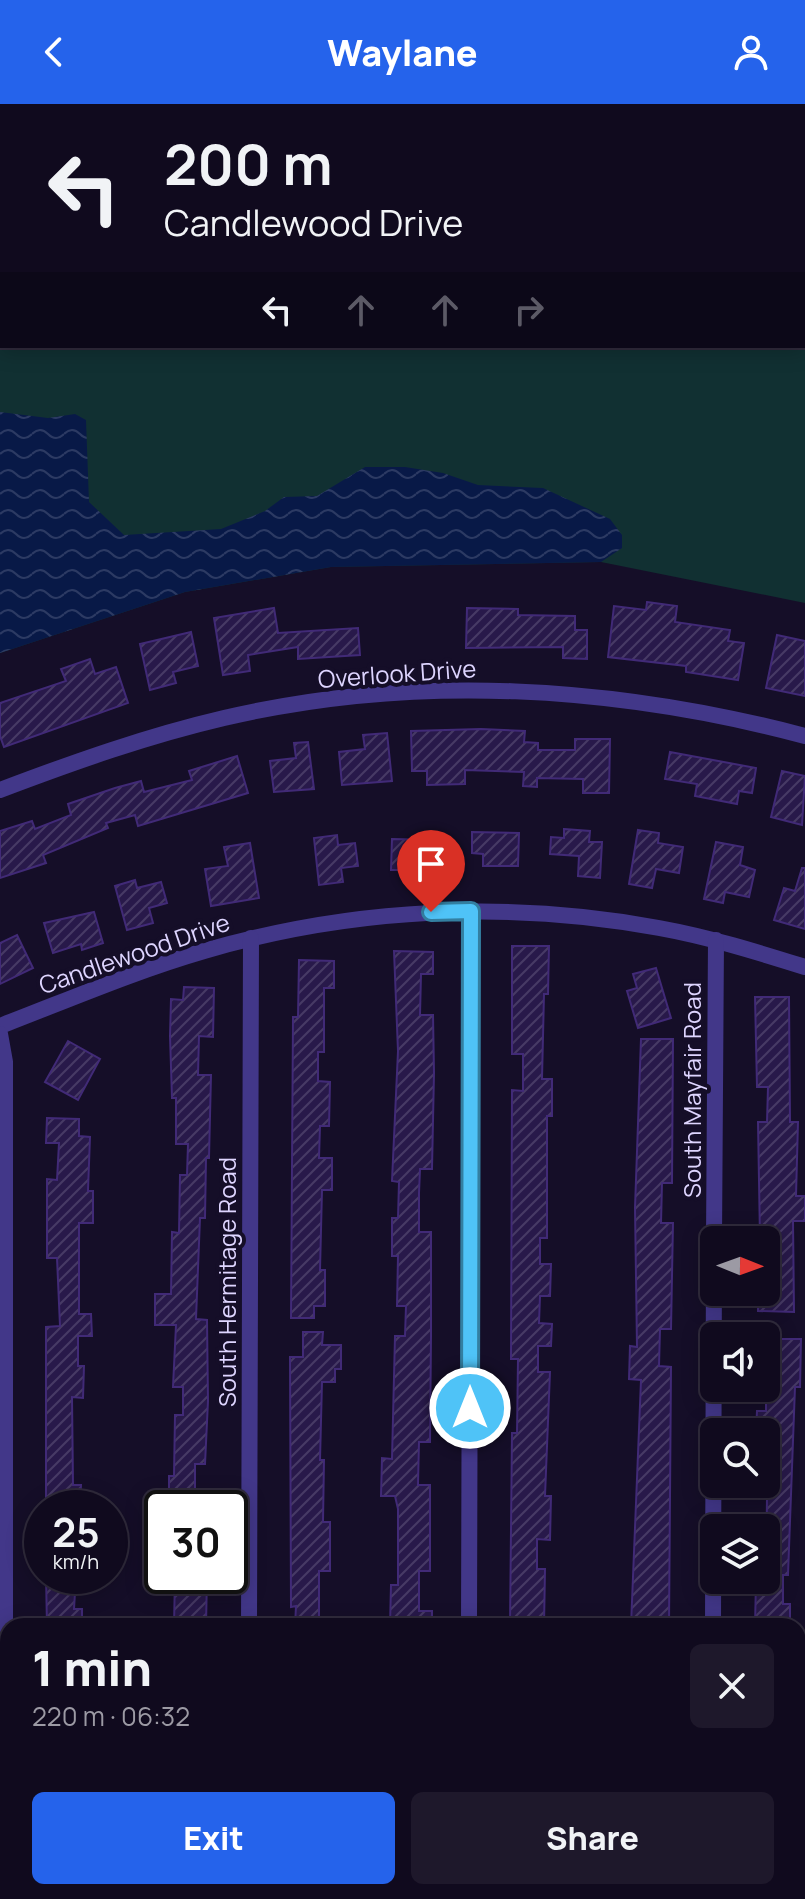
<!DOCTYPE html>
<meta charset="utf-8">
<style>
body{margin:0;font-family:Manrope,sans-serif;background:#1e182b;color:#f1f3f6;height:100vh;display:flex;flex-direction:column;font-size:30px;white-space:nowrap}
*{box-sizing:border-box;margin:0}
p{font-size:26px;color:#9c9aa4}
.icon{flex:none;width:44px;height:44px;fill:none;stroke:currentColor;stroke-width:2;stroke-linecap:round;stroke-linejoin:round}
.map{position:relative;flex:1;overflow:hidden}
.drawer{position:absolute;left:0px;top:1514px;width:806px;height:282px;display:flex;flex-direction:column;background:#100a1e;border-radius:24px 24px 0 0;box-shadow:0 4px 20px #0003,0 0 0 2px #302b3c}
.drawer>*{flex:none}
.banner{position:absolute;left:0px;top:0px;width:806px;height:244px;box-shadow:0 4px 20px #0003,0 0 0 2px #302b3c;background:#100a1e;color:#f1f3f6;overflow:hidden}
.needle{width:52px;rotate:91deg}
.fabs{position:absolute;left:700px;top:1122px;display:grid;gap:16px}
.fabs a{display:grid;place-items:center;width:80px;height:80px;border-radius:12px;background:#100a1e;box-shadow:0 4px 20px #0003,0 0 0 2px #302b3c;font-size:40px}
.speed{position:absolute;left:24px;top:1386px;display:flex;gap:16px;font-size:40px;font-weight:700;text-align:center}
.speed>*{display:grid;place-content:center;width:104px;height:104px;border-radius:50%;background:#100a1e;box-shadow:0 4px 20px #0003,0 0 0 2px #302b3c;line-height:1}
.speed small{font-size:20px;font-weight:400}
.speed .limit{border:4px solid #111;border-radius:12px;background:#fff;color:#111}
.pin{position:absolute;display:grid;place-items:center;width:68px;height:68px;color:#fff;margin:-82px -34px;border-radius:50% 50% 50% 0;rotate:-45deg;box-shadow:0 0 8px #0007}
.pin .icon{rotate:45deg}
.me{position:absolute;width:88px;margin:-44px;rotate:0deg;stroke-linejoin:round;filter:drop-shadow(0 0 6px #0008)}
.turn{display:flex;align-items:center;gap:28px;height:168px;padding:0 32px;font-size:36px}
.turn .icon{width:104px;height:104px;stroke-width:2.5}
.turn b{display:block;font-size:56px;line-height:68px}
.lanes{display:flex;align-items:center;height:76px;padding:0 32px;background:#0003;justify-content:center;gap:40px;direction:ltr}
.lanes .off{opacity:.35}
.round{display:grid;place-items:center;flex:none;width:84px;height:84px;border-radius:12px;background:#1e182b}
.headline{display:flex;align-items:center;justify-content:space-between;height:136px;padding:0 32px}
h1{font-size:48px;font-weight:800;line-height:60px}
.cta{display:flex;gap:16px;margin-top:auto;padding:16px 32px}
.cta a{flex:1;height:92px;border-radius:12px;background:#2563eb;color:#fff;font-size:32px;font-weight:800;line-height:92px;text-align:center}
.cta a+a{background:#1e182b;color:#f1f3f6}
header{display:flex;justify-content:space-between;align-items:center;height:104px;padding:0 32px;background:#2563eb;color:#fff;font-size:36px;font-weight:800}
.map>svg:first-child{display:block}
</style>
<header><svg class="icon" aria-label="back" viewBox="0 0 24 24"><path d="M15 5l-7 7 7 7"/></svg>Waylane<svg class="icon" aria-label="person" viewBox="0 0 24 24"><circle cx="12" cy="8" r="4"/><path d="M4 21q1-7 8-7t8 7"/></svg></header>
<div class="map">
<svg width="805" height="1795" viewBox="0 0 805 1795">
<defs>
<pattern id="water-waves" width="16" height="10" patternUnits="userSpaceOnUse" patternTransform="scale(2)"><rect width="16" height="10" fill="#081947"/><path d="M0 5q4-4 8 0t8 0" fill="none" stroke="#2c3a63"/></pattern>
<pattern id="building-hatch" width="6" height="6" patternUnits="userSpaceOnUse" patternTransform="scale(2)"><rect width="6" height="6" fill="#28194a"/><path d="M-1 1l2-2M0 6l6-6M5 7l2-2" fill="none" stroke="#473a65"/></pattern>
</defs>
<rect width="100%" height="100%" fill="#150e28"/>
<path fill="#113032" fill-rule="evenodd" d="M0 0H805V499L601 458 331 463 185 488 0 549ZM2 2H804V242H2Z"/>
<path fill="url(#water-waves)" d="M0 308 48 314 75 310 86 316 89 398 124 431 221 425 265 407 284 393 317 392 365 363H405L443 369 478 381 543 384 610 415 622 431V444L601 458 331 463 185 488 0 549Z"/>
<g fill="url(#building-hatch)" stroke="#412a77" stroke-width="2">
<path d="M647 498 677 502 675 518 730 526 728 537 744 539 738 576 686 568V562L608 553 614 502 646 506Z"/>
<path d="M274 504 278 529 358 524 360 551 298 555V543L248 551 250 567 223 571 214 514Z"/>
<path d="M467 504 518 505V511L575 512V526H587V555L563 554V543L466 544Z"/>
<path d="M191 528 198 562 173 568 176 579 150 586 140 540Z"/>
<path d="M777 531 805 537V592L766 584Z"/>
<path d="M90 555 95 570 116 563 128 599 4 643 0 632V599L66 577 61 565Z"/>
<path d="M481 625 525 627 524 638 538 639V646H575V635H610L609 689H583V675L537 674V683L523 682 524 668 465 666V680L427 681V667H412L411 627Z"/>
<path d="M387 629 392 677 342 681 339 648 365 645 363 631Z"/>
<path d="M308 638 314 685 274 688 270 657 296 654 294 639Z"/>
<path d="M670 648 756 664 752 689 739 687 737 700 695 692 697 680 665 675Z"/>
<path d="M237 652 248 689 138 722 135 711 106 719 108 724 43 751 46 759 0 774V727L32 717 35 725 71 711 68 700 115 684 141 677 144 688 192 676 189 667Z"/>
<path d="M782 667 805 672 802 721 771 713Z"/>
<path d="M564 725 590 727 589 738H602L600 774 578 772 579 752 550 750 551 733 564 734Z"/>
<path d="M638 726 659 729 658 739 683 743 679 769 656 765 652 784 629 780Z"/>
<path d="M472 728 519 729 518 762H483V750L472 749Z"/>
<path d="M337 731 338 741 355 739 358 762 341 764 343 778 319 781 314 734Z"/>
<path d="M392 735 440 736V766H391Z"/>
<path d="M716 738 743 743 740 761 755 766 749 793 725 788 723 799 704 795Z"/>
<path d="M250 739 259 794 211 802 205 765 228 762 224 743Z"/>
<path d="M802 764H805V825L774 816 784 784 795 787Z"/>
<path d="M135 776 137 784 161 778 167 799 149 804 153 819 127 826 115 782Z"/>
<path d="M94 808 103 839 82 846 81 840 53 849 44 819Z"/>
<path d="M17 831 33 864 0 880V839Z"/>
<path d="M512 842H549L548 890H544L542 975H552V1012H547V1134H540V1160H551L550 1192H540L539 1219 552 1220 551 1242H538V1268H550L545 1392H551L550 1436 537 1435V1465H545L544 1522H510L512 1329H517L518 1255H511L512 986 523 987V950H512Z"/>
<path d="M394 847 433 848V870H421L420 911H433L434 969 432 1065H420L419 1089V1128H431V1232L430 1338H419L418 1381H430V1467H419V1507H432V1522H390L391 1481H398V1405L395 1392H381L382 1354 392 1355 395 1232H405L406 1202H397L398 1152H392V1114H398L399 1078 392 1077 398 947Z"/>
<path d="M299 856 334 857V884H324V948H318V977L330 978 329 1022H320L319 1054H332V1086H322L320 1166H325V1202H314V1214H291L293 913H298Z"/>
<path d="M656 864 671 914 638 924 627 887 637 884 633 870Z"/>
<path d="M184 883 214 884 213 933 199 932 198 971H211L209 1054H206L205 1114H200L196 1215 207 1216 208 1297 205 1360H195V1404H169V1372H174L175 1311H183V1283H173L176 1221H155V1190H171L172 1128 179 1129 180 1071H187L188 1040H176V994H172L170 932 171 895 183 896Z"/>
<path d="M755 893H789L790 1018H798L796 1092H805V1117H793L794 1208 758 1207V1188H766V1135H760L758 1018H767L768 983H757Z"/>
<path d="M641 935H673L672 1079H662L661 1119H673L671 1225H660L659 1262 671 1263 669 1522H631L641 1276 629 1275 630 1242 637 1243 635 1104Z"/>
<path d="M68 937 100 955 78 996 45 978Z"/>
<path d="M47 1014 79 1015V1032L90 1033 88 1087H93V1119H79V1210H91L92 1232H78V1262H84L83 1294 72 1293 73 1381H81L80 1404H46V1223L60 1222 57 1154H47V1075L57 1076 59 1039H46Z"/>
<path d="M303 1228H323L322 1241H341V1265H335V1278H322L320 1356H324L323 1418H330V1467H319V1522H295L296 1502 291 1503 290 1253H303Z"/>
<path d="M766 1235H801L800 1283H795L788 1471H783V1500H790V1522H755L756 1476H766L767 1392H736V1380H766V1328H756L757 1307H766Z"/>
<path d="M46 1472H76L74 1505H82V1522H47Z"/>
<path d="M175 1472H207L206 1522H174Z"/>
</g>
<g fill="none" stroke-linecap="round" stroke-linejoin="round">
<g stroke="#423789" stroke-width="16">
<path d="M0 686C74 658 147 632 224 614 416 569 616 582 805 632"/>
<path d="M0 922C68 896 135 867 204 847 352 804 508 796 659 824 709 833 757 848 805 863"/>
<path d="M0 930 5 958V1683L0 1717"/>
<path d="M714 1136 716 836"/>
<path d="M249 1522 251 834"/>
<path d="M469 1522 471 807"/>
<path d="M713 1522 714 1141"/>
<path d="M798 1774H805"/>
</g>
</g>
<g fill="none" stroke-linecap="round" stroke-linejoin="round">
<defs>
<path id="route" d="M431 808 471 807 470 1304"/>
</defs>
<use href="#route" stroke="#337fa1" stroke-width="20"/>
<use href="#route" stroke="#4fc3f7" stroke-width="14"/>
</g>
<g text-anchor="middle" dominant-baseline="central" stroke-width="8" stroke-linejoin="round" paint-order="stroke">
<g font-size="24" fill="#ded5ff" stroke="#150e28">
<text transform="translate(397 569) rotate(-4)">Overlook Drive</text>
<text transform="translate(134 849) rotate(-19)">Candlewood Drive</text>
<text transform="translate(691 986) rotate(-90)">South Mayfair Road</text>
<text transform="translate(226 1178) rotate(-90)">South Hermitage Road</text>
</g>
</g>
</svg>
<div class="fabs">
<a><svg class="needle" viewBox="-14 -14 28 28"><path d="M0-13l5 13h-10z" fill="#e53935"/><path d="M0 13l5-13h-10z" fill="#9c9aa4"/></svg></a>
<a><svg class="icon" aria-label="sound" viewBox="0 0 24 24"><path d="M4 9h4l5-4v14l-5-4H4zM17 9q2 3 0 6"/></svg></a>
<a><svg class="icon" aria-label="search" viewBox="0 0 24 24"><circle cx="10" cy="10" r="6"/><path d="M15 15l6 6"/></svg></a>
<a><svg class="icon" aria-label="layers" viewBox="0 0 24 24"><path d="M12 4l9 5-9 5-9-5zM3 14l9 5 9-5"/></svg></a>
</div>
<div class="speed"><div>25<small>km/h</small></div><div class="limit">30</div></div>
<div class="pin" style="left:431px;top:808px;background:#d93025"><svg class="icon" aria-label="arrive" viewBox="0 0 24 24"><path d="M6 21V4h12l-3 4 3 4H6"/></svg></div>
<svg class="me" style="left:470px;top:1304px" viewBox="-20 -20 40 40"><circle r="17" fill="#4fc3f7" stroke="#fff" stroke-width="3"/><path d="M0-11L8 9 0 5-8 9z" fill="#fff"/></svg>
<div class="banner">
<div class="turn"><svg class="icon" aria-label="left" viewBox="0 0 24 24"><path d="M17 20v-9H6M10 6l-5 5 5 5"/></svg><div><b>200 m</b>Candlewood Drive</div></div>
<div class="lanes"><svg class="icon" aria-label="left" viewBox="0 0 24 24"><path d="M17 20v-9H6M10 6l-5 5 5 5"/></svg><svg class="icon off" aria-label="ahead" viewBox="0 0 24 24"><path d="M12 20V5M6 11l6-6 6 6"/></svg><svg class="icon off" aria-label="ahead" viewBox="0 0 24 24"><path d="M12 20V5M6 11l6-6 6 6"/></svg><svg class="icon off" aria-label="right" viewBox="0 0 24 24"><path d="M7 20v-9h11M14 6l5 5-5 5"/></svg></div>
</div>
<section class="drawer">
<div class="headline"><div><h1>1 min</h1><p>220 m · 06:32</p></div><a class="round"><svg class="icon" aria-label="close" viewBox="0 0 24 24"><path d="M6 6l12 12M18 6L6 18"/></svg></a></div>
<div class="cta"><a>Exit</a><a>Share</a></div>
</section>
</div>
